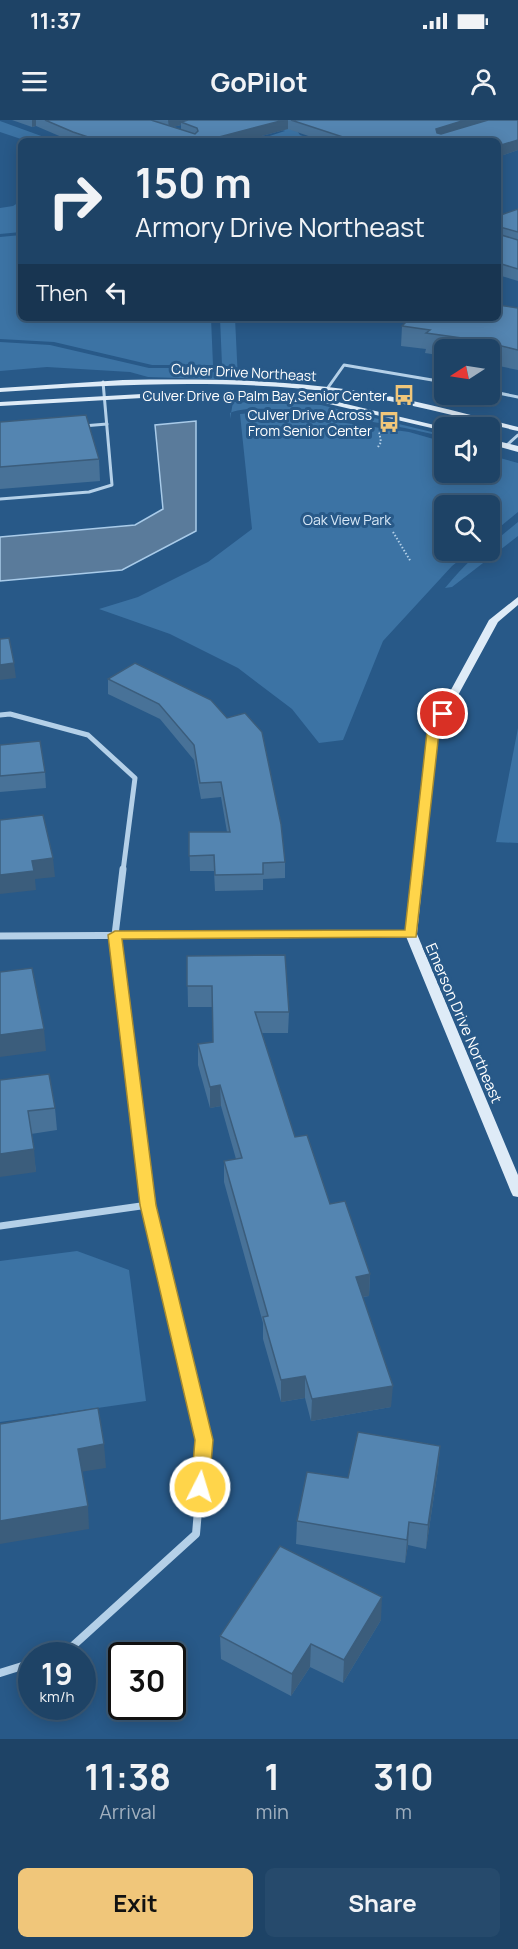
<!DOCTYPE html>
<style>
body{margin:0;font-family:Manrope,sans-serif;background:#264a6c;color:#f1f3f6;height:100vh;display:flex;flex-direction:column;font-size:22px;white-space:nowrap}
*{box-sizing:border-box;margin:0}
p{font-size:20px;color:#a1b0bf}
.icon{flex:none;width:33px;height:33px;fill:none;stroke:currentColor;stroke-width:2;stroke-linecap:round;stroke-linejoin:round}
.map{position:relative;height:1619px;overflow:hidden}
.details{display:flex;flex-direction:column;background:#1e4366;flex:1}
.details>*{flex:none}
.banner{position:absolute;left:18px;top:18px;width:483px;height:183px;border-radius:9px;box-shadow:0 3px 15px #0003,0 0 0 2px #3c5c7a;background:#1e4366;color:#f1f3f6;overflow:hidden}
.needle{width:39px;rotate:258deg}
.controls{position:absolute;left:434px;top:219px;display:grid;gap:12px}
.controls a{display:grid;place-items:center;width:66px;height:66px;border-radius:9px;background:#1e4366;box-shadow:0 3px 15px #0003,0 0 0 2px #3c5c7a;font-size:30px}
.speed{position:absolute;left:18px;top:1522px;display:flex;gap:12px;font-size:30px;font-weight:700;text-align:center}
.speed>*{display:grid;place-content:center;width:78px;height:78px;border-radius:50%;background:#1e4366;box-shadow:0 3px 15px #0003,0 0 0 2px #3c5c7a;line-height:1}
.speed small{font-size:15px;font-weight:400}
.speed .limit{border:3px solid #111;border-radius:9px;background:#fff;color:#111}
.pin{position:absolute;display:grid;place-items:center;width:51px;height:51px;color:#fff;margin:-26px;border:3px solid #fff;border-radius:50%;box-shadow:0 2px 6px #0007}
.me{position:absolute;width:66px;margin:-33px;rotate:5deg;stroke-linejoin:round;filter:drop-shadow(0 0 4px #0008)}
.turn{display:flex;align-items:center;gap:21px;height:126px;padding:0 18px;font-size:27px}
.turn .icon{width:78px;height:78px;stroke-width:2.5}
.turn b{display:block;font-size:42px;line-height:51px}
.then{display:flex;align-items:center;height:57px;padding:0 18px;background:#0003;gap:12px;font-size:22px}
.eta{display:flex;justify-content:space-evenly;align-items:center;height:102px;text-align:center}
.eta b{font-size:36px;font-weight:700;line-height:42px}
.primary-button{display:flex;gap:12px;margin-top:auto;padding:12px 18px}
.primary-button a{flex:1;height:69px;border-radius:9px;background:#f0c67a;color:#111;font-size:24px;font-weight:700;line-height:69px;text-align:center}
.primary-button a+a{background:#264a6c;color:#f1f3f6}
.status{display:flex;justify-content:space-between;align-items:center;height:42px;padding:0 30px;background:#1e4366;direction:ltr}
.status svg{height:16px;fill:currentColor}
header{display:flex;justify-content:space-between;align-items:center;height:78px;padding:0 18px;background:#1e4366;font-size:27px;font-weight:700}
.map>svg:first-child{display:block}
</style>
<div class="status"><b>11:37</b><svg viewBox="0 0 49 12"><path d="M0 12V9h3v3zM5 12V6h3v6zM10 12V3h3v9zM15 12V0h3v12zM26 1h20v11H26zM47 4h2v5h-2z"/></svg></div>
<header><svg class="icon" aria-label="menu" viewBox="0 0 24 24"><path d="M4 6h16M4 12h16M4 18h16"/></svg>GoPilot<svg class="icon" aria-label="person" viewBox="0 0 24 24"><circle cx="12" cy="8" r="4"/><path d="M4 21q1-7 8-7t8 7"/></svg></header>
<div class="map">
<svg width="518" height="1619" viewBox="0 0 518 1619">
<rect width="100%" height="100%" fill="#285988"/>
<g fill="#3c73a4">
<path d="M259 0 295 8 300 15 318 21H254L285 11Z"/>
<path d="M0 1 55 21H27L0 12Z"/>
<path d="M21 81V112L0 114V88L13 86Z"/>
<path d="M21 115V198H211L213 245H152L54 222 0 219V117Z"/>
<path d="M220 198H235L238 260 148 257 130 252 47 247 0 251V222L50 225 149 248H218L222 245Z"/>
<path d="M233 282 321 285 444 315V317C408 307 259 278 230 293V299Z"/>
<path d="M268 292 409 312 444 322V352H489V335L518 343V392L489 416V386H444V430L471 431 452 446 383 521 343 620 319 623 292 589 238 548 170 514 99 489 138 477 208 442 252 409 240 294Z"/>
<path d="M518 402V416L452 467 445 468C454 458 476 430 489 430V426Z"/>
<path d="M518 608V723L495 722H496Z"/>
<path d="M77 1131 129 1150 146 1281 0 1302V1141Z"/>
</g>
<path fill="#5a7b9b" stroke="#a9cbe9" stroke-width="1.5" d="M196 301V411L122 450 0 461V417L135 405 163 389 155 305Z"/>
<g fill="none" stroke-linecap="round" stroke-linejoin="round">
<g stroke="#b4d0e8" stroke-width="2" stroke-dasharray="1.5 2" stroke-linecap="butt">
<path d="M378 327 381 322 379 311"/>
<path d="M393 412 411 442"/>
</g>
<g stroke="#b4d0e8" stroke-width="3">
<path d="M489 271 518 277"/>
<path d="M325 281 327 269 344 245 444 262"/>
<path d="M83 306 107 304"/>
<path d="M507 325 518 315"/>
<path d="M0 379 89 372 112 365 103 262"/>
</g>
<path stroke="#b4d0e8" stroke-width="5" d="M0 595 10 594 88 615 135 658 123 751"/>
<g stroke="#b4d0e8" stroke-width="7">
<path d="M123 749 115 815 148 1085 160 1137"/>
<path d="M0 816 411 814"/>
<path d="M0 1106 148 1085"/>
</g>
<g stroke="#b4d0e8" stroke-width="8">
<path d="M56 1536 65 1533 196 1414 204 1320 160 1135"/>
<path d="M0 1553 32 1543"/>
</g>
<g fill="#deebf7" fill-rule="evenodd">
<path d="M123 260C199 259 276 259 352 270 408 278 463 293 518 307V311C462 298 406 282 349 274 234 258 116 264 0 272V268Z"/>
<path d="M160 273 325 279 447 308H444V311L325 283 160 277 0 286V282Z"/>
<path d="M489 319 518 326V332L489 324Z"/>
<path d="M518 477V485L498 502 438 612 417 814 518 1055V1077L513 1076 511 1072 405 814 428 612 489 500Z"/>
</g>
</g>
<g fill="#487298" fill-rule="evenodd">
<path d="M12 0H518V30L498 37V21H323L288 9 243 21H71L36 6 32 7ZM181 5V10L173 7Z"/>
<path d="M518 89V161L498 155V96Z"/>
<path d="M518 188V250L489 244V230H444V236L425 233 426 229 401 226 402 206Z"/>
<path d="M0 302 99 339 100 361 0 369Z"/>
<path d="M135 543 285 742V758L263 759V770L215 771 214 751H190L189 712H227L221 677 201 679 194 640 160 599 108 574V559Z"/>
<path d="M0 625 45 652 46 668 0 672Z"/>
<path d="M187 836 289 892 288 913H262L295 1017 330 1084 370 1154 369 1176 363 1177 391 1287 311 1301 305 1278 281 1282 263 1219V1203L224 1062V1041L236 1039 221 986 210 988 198 945V924L213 922 212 887H188Z"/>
<path d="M0 960 55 988 57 1010 31 1014 36 1052Z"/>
<path d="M440 1326 438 1349 426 1429 408 1425 405 1443 296 1424 297 1401 348 1358Z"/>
<path d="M381 1500 343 1563 310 1547 291 1576 221 1539 220 1516Z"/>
</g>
<g fill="#3b5d7c">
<path d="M32 0H36V6L32 7Z"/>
<path d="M168 0H197L181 2V5L169 8Z"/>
<path d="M284 0H288V9L243 21H204Z"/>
<path d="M465 0H496L436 20V9Z"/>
<path d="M518 20V30L498 37V26Z"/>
<path d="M14 543 16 558 0 560V545Z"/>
<path d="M53 738 55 757 35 759 36 770 0 774V755L32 741Z"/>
<path d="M44 909 46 931 0 937V915Z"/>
<path d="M220 965 221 986 210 988V967Z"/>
<path d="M34 1029 36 1052 0 1057V1034Z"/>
<path d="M370 1154 369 1176 355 1178 356 1157Z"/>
<path d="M305 1256V1278L281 1282V1260Z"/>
<path d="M393 1266 391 1287 311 1301 312 1279Z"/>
<path d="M104 1324 106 1348 80 1352 78 1329Z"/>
<path d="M440 1326 438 1349 426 1429 428 1405Z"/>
<path d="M88 1386 89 1409 0 1424V1401Z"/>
<path d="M409 1402 408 1425 405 1443 407 1420Z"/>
<path d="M382 1477 381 1500 343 1563 344 1540Z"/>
<path d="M311 1524 310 1547 291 1576 292 1554Z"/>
</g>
<g fill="#5485b1" stroke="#3b5d7c" stroke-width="1.5">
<path d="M45 0H151L195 14 198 11 197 8 181 2 188 0H284L204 21H100L73 12Z"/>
<path d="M291 0H465L436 9 437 13 441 14 488 0H518V20L498 26V21H355Z"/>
<path d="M518 89V112L500 107 498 108V96Z"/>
<path d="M498 114 518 120V149L498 143Z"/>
<path d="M498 185 518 188V230L476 220 426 213 430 210 402 206 410 198H498Z"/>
<path d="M86 295 99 339 0 347V302Z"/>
<path d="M9 518 14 543 0 545V519Z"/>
<path d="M135 543 211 580 227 598 245 593 262 612 281 704 285 742 263 743V754L215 755 214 735 189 736V712H230L221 662 200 663 194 625 159 584 108 559Z"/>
<path d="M40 621 45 652 0 656V625Z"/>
<path d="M43 695 53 738 32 741 34 751 0 755V700Z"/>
<path d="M285 835 289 892H255L295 1017 307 1015 330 1084 345 1081 370 1154 356 1157 393 1266 312 1279 305 1256 281 1260 263 1197 268 1196 224 1041 242 1038 220 965 210 967 198 924 213 922 212 866H187V836Z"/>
<path d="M32 848 44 909 0 915V852Z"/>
<path d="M49 954 55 988 28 991 34 1029 0 1034V960Z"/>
<path d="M98 1288 104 1324 78 1329 88 1386 0 1401V1304Z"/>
<path d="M358 1312 440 1326 428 1405 409 1402 407 1420 297 1401 307 1352 348 1358Z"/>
<path d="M280 1426 382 1477 344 1540 311 1524 292 1554 220 1516Z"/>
</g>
<path fill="#ffd54a" stroke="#a68a30" stroke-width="1.5" d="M443 590 449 594 439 612 416 817 122 819 156 1085 213 1320 209 1367 207 1373 200 1375 194 1373 191 1367 195 1320 140 1085 108 815 115 811 405 810 427 612 439 591Z"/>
<defs>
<symbol id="bus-bare" viewBox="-9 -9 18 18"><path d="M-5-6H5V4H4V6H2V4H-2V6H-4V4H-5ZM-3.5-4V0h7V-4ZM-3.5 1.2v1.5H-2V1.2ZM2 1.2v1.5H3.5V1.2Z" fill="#f0c67a" stroke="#285988" stroke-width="2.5" paint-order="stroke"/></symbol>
</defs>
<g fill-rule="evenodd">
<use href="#bus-bare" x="389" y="260" width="30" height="30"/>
<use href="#bus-bare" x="374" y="287" width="30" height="30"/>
</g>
<g text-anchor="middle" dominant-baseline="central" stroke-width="6" stroke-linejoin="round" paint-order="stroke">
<g font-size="14" fill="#fff" stroke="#285988">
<text transform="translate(244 252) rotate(3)">Culver Drive Northeast</text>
</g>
<g font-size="14" fill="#fff" stroke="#285988" text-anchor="end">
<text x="387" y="275">Culver Drive @ Palm Bay Senior Center</text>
<text x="372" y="294">Culver Drive Across<tspan x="372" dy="16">From Senior Center</tspan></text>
</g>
<g font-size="14" fill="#d8e8f7" stroke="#285988">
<text x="347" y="399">Oak View Park</text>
</g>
<g font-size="15" fill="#fff" stroke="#285988">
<text transform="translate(464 903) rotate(67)">Emerson Drive Northeast</text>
</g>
</g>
</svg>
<div class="controls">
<a><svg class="needle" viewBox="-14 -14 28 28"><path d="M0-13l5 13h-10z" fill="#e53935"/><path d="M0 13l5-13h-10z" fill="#a1b0bf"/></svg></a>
<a><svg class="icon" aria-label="sound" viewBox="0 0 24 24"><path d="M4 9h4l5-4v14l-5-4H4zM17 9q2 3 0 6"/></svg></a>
<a><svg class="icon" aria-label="search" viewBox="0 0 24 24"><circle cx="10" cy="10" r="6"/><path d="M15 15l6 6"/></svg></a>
</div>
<div class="speed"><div>19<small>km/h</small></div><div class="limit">30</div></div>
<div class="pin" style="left:443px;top:594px;background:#d93025"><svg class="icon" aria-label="arrive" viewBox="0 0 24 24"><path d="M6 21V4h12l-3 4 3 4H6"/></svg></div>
<svg class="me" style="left:200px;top:1367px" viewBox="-20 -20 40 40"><circle r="17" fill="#ffd54a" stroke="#fff" stroke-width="3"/><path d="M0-11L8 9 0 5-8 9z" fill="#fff"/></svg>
<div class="banner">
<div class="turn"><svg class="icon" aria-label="right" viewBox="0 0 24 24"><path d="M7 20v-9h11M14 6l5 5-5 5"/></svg><div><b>150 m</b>Armory Drive Northeast</div></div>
<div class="then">Then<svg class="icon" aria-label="left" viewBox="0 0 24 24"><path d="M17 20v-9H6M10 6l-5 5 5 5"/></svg></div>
</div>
</div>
<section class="details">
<div class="eta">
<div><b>11:38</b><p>Arrival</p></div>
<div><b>1</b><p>min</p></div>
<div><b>310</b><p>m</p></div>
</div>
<div class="primary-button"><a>Exit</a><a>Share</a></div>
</section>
